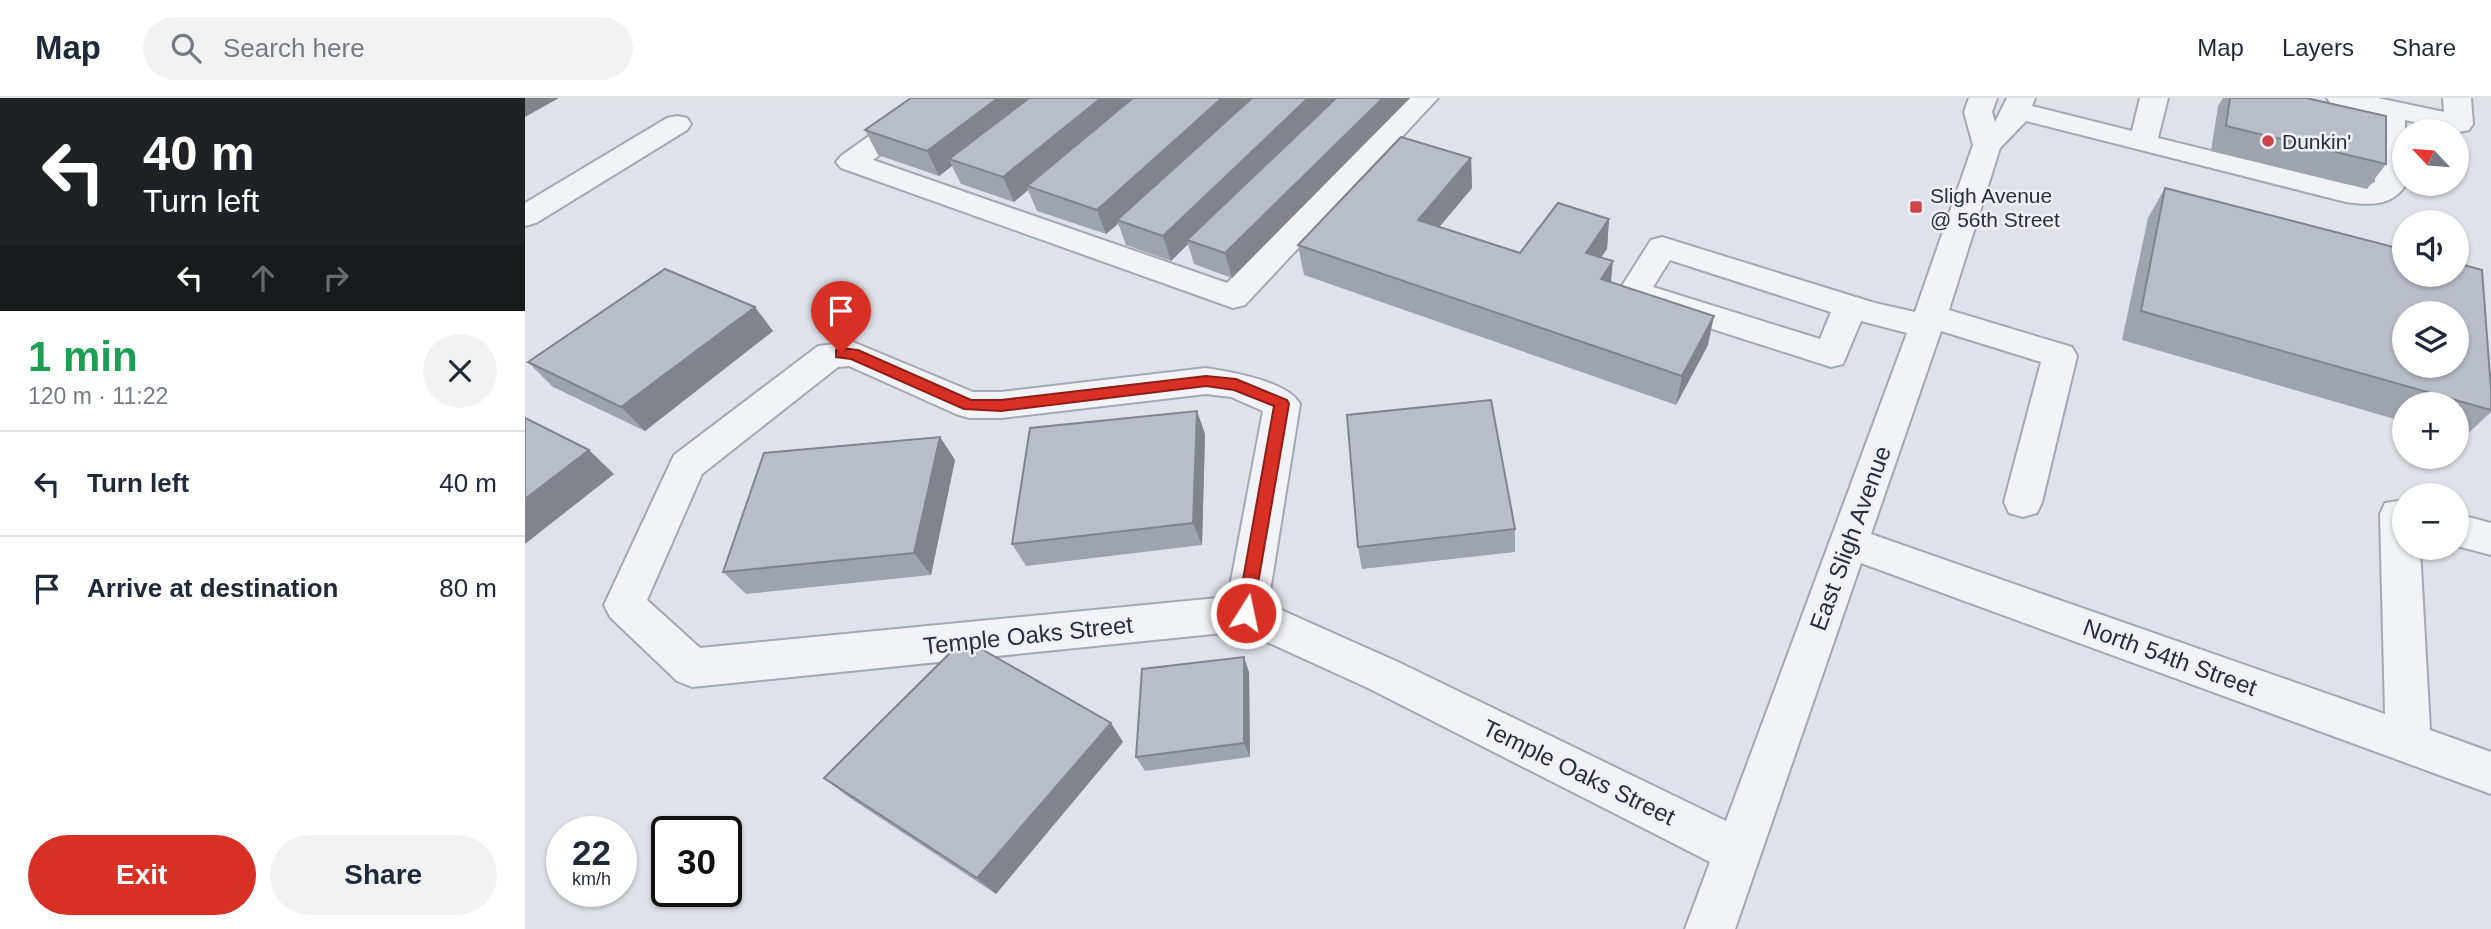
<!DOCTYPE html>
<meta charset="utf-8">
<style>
body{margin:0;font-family:Helvetica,sans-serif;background:#f2f2f3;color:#1f2937;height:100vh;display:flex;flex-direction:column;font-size:26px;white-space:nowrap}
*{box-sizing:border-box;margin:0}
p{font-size:23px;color:#747a83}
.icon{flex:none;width:38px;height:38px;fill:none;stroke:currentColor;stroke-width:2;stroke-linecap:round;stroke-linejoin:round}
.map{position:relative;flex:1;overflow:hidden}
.sheet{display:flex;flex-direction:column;background:#fff;width:525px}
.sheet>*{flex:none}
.guide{background:#202124;color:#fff;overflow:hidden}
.needle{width:46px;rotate:296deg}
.controls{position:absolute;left:1867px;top:21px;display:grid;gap:14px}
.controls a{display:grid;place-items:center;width:77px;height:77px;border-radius:50%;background:#fff;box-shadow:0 2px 5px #0004;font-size:35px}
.speed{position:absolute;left:21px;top:718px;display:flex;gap:14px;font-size:35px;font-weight:700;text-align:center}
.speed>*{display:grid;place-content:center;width:91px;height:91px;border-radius:50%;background:#fff;box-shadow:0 2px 5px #0004;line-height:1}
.speed small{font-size:18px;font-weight:400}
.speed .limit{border:4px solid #111;border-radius:10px;background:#fff;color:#111}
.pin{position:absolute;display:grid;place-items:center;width:60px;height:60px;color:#fff;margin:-72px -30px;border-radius:50% 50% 50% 0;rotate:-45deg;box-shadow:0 0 7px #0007}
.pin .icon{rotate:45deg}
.me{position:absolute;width:77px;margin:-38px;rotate:10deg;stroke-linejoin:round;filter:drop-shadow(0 0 5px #0008)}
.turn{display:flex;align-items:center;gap:24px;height:147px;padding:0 28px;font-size:32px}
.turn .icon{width:91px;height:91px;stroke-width:2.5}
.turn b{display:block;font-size:49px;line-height:60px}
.lanes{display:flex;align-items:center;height:66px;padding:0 28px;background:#0003;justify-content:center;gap:35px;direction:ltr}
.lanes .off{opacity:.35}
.round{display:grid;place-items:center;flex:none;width:74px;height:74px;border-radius:37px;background:#f2f2f3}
.headline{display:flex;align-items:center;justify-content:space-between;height:119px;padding:0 28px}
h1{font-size:42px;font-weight:700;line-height:52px;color:#1e9e55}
.action{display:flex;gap:14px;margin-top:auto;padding:14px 28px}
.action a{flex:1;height:80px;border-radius:42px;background:#d93025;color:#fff;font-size:28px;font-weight:700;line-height:80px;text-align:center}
.action a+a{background:#f2f2f3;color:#1f2937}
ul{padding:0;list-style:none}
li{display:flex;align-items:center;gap:21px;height:105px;padding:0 28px;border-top:2px solid #e0e1e3}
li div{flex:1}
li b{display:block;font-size:26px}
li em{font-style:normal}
header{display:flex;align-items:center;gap:42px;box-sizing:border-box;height:98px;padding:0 35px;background:#fff;border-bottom:2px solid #e0e1e3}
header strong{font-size:33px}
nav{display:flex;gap:38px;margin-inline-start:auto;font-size:24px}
.search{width:490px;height:63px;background:#f2f2f3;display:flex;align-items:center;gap:18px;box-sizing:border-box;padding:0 24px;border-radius:38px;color:#747a83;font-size:26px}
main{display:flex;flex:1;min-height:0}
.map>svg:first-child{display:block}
</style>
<header>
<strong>Map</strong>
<div class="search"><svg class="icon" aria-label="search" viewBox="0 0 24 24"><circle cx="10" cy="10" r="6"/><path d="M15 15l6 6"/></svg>Search here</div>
<nav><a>Map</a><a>Layers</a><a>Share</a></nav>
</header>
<main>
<section class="sheet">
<div class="guide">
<div class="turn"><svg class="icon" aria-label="left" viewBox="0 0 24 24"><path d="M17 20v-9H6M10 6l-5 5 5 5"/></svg><div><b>40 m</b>Turn left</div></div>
<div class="lanes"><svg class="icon" aria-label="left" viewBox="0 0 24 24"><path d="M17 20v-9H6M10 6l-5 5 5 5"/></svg><svg class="icon off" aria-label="ahead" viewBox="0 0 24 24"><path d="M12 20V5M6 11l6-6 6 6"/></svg><svg class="icon off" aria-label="right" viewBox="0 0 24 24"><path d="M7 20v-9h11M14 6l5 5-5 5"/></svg></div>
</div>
<div class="headline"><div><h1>1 min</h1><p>120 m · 11:22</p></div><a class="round"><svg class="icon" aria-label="close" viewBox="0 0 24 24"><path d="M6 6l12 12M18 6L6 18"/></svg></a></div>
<ul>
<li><svg class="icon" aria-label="left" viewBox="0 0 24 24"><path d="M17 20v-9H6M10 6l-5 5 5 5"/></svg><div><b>Turn left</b></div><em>40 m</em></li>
<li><svg class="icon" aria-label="arrive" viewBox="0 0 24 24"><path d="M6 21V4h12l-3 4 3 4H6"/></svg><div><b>Arrive at destination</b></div><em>80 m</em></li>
</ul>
<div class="action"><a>Exit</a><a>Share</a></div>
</section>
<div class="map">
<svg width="1966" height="831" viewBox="0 0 1966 831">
<rect width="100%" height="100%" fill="#dfe2e8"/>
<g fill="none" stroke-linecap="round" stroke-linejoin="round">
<defs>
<g id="minor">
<path d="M397 0H429L425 6 348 62 702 185 884 0H913L720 207 708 210 316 70 311 64 316 58Z"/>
<path d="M1444 0H1472L1467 14 1470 24 1482 0H1510L1507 8 1607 33 1615 0H1643L1633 40 1821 86 1843 88 1850 84 1852 16 1806 6 1802 0H1853L1919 14 1918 0H1946L1948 26 1944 32 1934 34 1880 22V88C1866 109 1843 107 1821 104L1501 23 1475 50 1424 212 1547 249 1552 258 1517 404 1512 415 1498 419 1484 415 1479 404 1516 264 1416 233 1346 436 1860 616 1855 416 1860 405 1880 402V450H1895L1905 632 1966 654V696L1336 465 1210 831H1160L1185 764 843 590 718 533 167 589 152 583 85 519 79 507 149 357 293 248 328 244 448 294H476L681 270C706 274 762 283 775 306L743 506 873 564 1201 723 1382 235 1336 223 1318 266 1306 269 1097 202 1093 194 1126 142 1137 139 1350 205 1390 214 1448 47 1439 14ZM1145 162 1306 214 1295 241 1128 189ZM324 268 431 316 444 320H476L681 296 706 299 738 313 703 499 175 550 122 502 177 376 313 269Z"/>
<path d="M152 18 162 20 166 26 162 32 11 125 0 128V105L142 20Z"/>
<path d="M1932 416 1966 425V457L1932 448Z"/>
</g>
</defs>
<use href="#minor" stroke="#a4a8b2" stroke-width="4"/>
<use href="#minor" fill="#f2f3f7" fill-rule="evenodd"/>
</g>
<g fill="#9fa3ac">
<path d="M885 0 707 180 669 166 663 146 646 163 601 147 593 125 581 136 512 113 503 92 489 104 436 86 427 68 414 78 353 57 340 32Z"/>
<path d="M1698 0H1781L1861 66 1842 91 1686 53 1693 8Z"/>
<path d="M946 60 947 90 914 129 995 155 1084 121 1082 151 1076 159 1086 184 1183 247 1151 307 779 177 773 147Z"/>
<path d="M1640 90 1966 291V314L1937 341 1932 339V306H1880V324L1597 242 1623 120Z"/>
<path d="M248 233 120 333 28 289 3 264Z"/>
<path d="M680 336 677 447 501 468 487 446Z"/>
<path d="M415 339 430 362 406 477 221 496 198 474Z"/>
<path d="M990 431V454L837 471 833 449Z"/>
<path d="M724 574 725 659 620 673 611 659Z"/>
<path d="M598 644 471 796 322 698 299 680Z"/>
</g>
<g fill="#82848c">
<path d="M0 0H34L0 19Z"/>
<path d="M473 0H515L424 61 427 68 414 78 402 53Z"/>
<path d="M576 0H614L502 88 503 92 489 104 478 79Z"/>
<path d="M697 0H730L592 122 593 126 581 136 572 112Z"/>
<path d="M783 0H813L662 142 663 146 646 163 638 138Z"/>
<path d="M858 0H885L707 180 700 155Z"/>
<path d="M946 60 947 90 895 152 893 122Z"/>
<path d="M1084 121 1082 151 1059 184 1061 155Z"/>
<path d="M1088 163 1085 193 1076 181Z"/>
<path d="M230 209 248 233 120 333 96 309Z"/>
<path d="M1189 218 1183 247 1151 307 1157 278Z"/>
<path d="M672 313 680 336 677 447 668 425Z"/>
<path d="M415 339 430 362 406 477 389 455Z"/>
<path d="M64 352 89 376 0 446V401Z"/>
<path d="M719 559 724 574 725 659 719 645Z"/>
<path d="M586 625 598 644 471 796 452 780Z"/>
</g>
<g fill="#b9bdc8" stroke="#82848c" stroke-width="2" fill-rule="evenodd">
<path d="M386 0H473L402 53 340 32Z"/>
<path d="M504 0H576L478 79 424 61Z"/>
<path d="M608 0H697L572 112 502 88Z"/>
<path d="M727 0H783L638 138 592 122Z"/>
<path d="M811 0H858L700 155 662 142Z"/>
<path d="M1705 0H1781L1861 18V66L1701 28Z"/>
<path d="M876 39 946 60 893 122 995 155 1033 105 1084 121 1061 155 1088 163 1076 181 1189 218 1157 278 773 147Z"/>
<path d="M1640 90 1880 152V177H1932V165L1957 172 1966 291V312L1616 213ZM1880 215H1932V268H1880Z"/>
<path d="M140 171 230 209 96 309 3 264Z"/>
<path d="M966 302 990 431 833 449 822 317Z"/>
<path d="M672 313 668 425 487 446 505 330Z"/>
<path d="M0 320 64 352 0 401Z"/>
<path d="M415 339 389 455 198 474 239 355Z"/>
<path d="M439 541 586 625 452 780 299 680Z"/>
<path d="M719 559V645L611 659 617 571Z"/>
</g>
<path fill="#d93025" stroke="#8d1f18" stroke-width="2" d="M316 250 333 252 446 302H476L681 278 711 281 762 302 764 306 727 520 721 522 715 520 712 515 749 308 709 292 681 288 476 313 439 311 326 261 311 259V252Z"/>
<g fill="#cd444a" stroke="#eff1f6" stroke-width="2.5">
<circle cx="1743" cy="43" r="7"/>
<rect x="1384" y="102" width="14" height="14" rx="3.5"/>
</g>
<g text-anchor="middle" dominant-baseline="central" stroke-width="5" stroke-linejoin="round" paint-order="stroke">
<g font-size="21" fill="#282e40" stroke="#eff1f6" text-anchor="start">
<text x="1757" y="43">Dunkin'</text>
<text x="1405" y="97">Sligh Avenue<tspan x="1405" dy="24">@ 56th Street</tspan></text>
</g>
<g font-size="24" fill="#282e40" stroke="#eff1f6">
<text transform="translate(1325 440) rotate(-70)">East Sligh Avenue</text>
<text transform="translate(503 537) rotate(-6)">Temple Oaks Street</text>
<text transform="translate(1645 559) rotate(20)">North 54th Street</text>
<text transform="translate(1054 674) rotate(26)">Temple Oaks Street</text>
</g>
</g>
</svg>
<div class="controls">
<a><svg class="needle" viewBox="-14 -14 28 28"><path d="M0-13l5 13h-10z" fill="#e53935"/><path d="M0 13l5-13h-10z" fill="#747a83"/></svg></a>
<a><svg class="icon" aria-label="sound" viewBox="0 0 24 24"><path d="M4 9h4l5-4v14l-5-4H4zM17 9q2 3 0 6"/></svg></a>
<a><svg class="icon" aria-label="layers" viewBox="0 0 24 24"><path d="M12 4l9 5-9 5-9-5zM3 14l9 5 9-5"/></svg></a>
<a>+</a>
<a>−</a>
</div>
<div class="speed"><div>22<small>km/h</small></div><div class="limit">30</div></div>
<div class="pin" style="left:316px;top:255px;background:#d93025"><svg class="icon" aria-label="arrive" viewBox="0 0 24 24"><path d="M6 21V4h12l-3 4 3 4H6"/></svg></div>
<svg class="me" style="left:721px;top:515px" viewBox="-20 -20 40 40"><circle r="17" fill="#d93025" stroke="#fff" stroke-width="3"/><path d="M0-11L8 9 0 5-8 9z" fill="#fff"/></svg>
</div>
</main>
